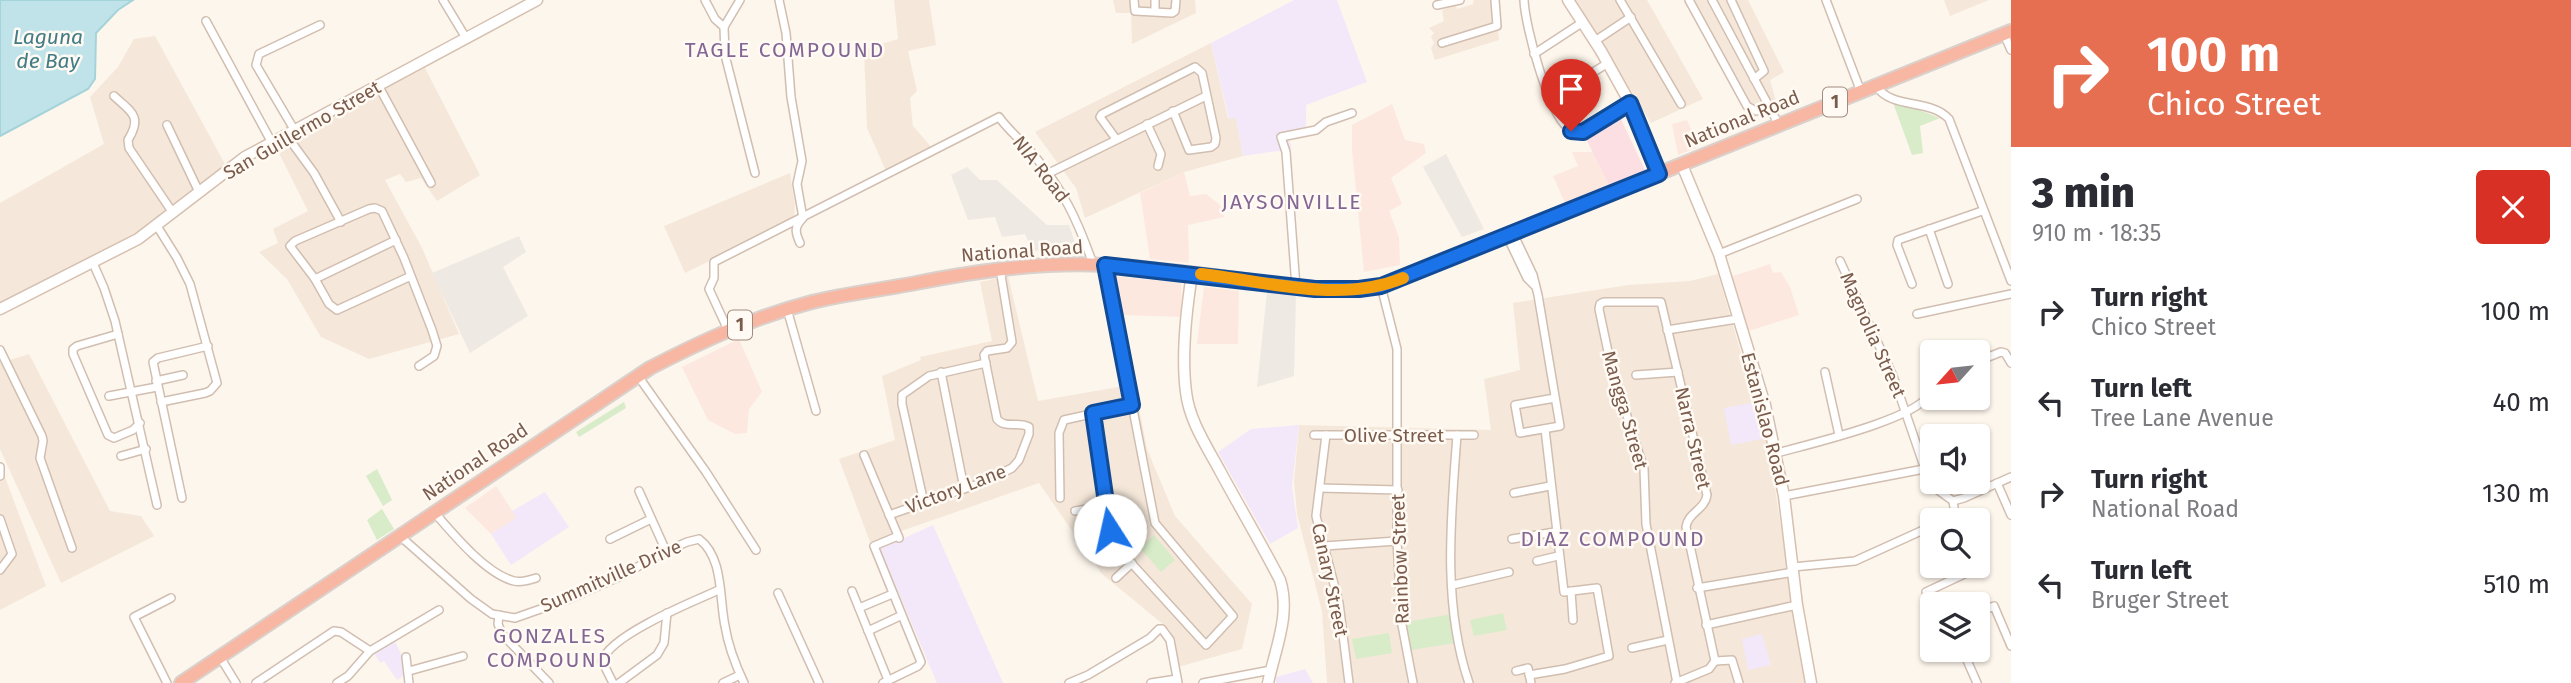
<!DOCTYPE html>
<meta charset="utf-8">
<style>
body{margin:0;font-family:"Fira Sans",sans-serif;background:#f2f2f3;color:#2b2b33;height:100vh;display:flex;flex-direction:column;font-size:26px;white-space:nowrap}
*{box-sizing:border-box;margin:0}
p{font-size:23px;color:#7c7c81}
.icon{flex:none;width:38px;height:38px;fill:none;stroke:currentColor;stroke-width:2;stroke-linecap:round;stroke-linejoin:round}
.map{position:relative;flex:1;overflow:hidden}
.sheet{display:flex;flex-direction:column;background:#fff;width:560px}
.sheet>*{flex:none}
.guide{background:#e76f51;color:#fff;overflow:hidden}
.needle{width:46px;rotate:243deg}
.buttons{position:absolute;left:1920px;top:340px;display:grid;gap:14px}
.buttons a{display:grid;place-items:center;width:70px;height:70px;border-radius:7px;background:#fff;box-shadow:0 2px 5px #0004;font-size:35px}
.pin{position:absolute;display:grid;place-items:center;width:60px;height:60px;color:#fff;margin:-72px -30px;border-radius:50% 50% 50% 0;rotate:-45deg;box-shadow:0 0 7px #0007}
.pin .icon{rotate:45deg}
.me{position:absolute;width:77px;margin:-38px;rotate:350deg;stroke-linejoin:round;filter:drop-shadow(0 0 5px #0008)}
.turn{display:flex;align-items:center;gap:24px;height:147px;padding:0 21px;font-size:32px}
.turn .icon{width:91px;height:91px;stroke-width:2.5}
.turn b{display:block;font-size:49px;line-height:60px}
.round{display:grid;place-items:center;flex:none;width:74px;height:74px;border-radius:7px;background:#f2f2f3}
.overview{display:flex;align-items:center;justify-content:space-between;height:119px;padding:0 21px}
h1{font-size:42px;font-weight:800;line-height:52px}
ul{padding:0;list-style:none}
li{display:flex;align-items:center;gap:21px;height:91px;padding:0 21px}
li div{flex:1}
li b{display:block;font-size:26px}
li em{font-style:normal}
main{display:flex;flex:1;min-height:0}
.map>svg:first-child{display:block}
</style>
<main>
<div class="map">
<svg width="2011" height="683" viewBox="0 0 2011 683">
<rect width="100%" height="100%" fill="#fdf6ec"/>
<g fill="#f5e8da">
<path d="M894 0H929L936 45 908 51 917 91 910 98 913 126 932 148 886 171 867 128 864 49 898 39Z"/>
<path d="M1113 0H1195L1196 13 1132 44 1131 13H1116Z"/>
<path d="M1474 0H1496L1499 40 1435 60 1431 48 1434 43 1431 37 1434 33 1429 28 1444 21 1442 10 1456 5 1457 9 1473 4Z"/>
<path d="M1575 0H1647L1703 99 1651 123Z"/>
<path d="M1693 0H1748L1784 72 1770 80 1779 112 1767 117 1763 112 1751 106Z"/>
<path d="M1944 0H1989L1950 16Z"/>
<path d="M155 36 226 166 131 241 0 308V203L104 144 90 97 118 67 134 39Z"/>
<path d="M1211 43 1228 118H1236L1243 156 1184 172 1085 218 1076 188 1035 132Z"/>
<path d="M425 68 480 175 437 201 421 178 406 182 400 174 385 180 422 248 459 334 369 359 321 337 287 279 259 252 278 243 273 229 308 211 275 145Z"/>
<path d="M790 173 795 205 794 220 685 273 664 226Z"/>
<path d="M1718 274 1769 449 1805 683H1327L1322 611 1297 514 1294 482 1299 425 1491 430 1484 379 1520 370 1513 303 1628 285 1690 281Z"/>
<path d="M1008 276 1038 401 1124 386 1100 276H1114L1147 449 1175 516 1252 604 1242 649 1178 667 1170 630 1102 574 1039 483 870 542 839 459 895 440 882 376 921 360 920 357 992 341 980 282Z"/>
<path d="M29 354 110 511 141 516 154 536 61 583 0 449V363Z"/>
<path d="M0 464 46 586 0 610Z"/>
</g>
<g fill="#fde8e0">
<path d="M1392 104 1405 140 1424 144 1426 153 1391 178 1402 204 1389 211 1399 237 1400 265 1364 272 1352 150V125Z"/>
<path d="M1687 120 1699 147 1678 155 1672 124Z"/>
<path d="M1572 152H1593L1609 185 1565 203 1553 176 1578 166Z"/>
<path d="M1184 172 1190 196 1206 194 1220 205 1224 217 1188 225 1189 263 1150 259 1140 193Z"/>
<path d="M1770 264 1773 273 1781 272 1790 287 1799 315 1746 332 1730 277Z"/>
<path d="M1114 276 1181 283 1182 317 1121 315Z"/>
<path d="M1204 287 1239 291 1238 344H1197Z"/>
<path d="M739 339 762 392 749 409 747 433 735 434 708 420 682 367Z"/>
<path d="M496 486 517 518 491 534 465 508Z"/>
</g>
<g fill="#efe9e4">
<path d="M1446 154 1484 229 1462 237 1423 167Z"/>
<path d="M967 167 980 180H997L1047 225H1069L1077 249 1032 251 1025 234 1002 237 995 217 968 220 951 175Z"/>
<path d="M519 236 526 252 503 267 528 316 470 353 432 273Z"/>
<path d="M1267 292 1296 294 1294 376 1257 387Z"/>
</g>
<g fill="#f3e8fa">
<path d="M1294 0H1337L1367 82 1306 105V135L1289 139 1292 149 1243 156 1236 118 1229 119 1211 43Z"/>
<path d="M1756 402 1766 438 1731 445 1724 408Z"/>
<path d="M1299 425 1292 486 1298 528 1270 544 1218 452 1251 429Z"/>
<path d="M545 492 569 527 511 565 491 534 516 518 512 511Z"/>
<path d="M933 525 1003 683H937L880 549Z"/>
<path d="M1762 634 1771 665 1748 670 1742 639Z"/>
<path d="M395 642 406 663V674L397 680 384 661 380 663 374 653Z"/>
<path d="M1305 669 1313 683H1276V677Z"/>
</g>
<path fill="#fbdfe3" d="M1618 113 1645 170 1609 185 1583 133Z"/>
<g fill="#d8ecc9">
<path d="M1892 100 1940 118 1920 126 1923 153 1912 155Z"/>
<path d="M624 402 626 408 579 437 576 432Z"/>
<path d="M377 469 392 500 383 506 366 476Z"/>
<path d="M382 509 394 529 377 540 367 520Z"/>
<path d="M1154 535 1175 560 1161 572 1140 548Z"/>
<path d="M1503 613 1507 630 1474 636 1470 620Z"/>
<path d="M1452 614 1456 643 1411 650 1406 622Z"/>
<path d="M1389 633 1392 653 1356 659 1352 639Z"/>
</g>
<path fill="#bfe3e8" stroke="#a5d3da" stroke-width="2" d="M0 0H133L118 10 96 33 95 79 88 89 0 136Z"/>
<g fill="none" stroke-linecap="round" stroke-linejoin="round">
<defs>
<g id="street">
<path d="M443 0 466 38"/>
<path d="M705 0 715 19 724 27"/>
<path d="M740 0 724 27 725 55 755 173"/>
<path d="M779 0 786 33 791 97 802 161 797 184 803 218C794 227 795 232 800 243"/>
<path d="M1134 0 1135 11 1172 13 1175 11 1176 0"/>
<path d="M1524 0C1525 26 1548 112 1568 128 1572 132 1577 133 1583 132L1630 103"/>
<path d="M1620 0 1681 104"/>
<path d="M1689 0 1747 106 1756 111 1769 108"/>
<path d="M1712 0 1779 125"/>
<path d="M1731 0 1764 71 1754 79"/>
<path d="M1826 0 1861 92"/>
<path d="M1437 5 1460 0"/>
<path d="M1155 11V0"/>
<path d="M206 21 272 143"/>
<path d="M2004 34 2011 50"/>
<path d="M1595 41 1631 17"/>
<path d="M1442 43 1497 26 1495 0"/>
<path d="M1534 54 1583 22"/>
<path d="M378 85 431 183"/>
<path d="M1876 86C1892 110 1930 98 1949 119L2011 281"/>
<path d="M114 96C131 112 143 116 128 140L129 148 173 213"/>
<path d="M1552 98 1608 63"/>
<path d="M1147 124 1161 154 1158 166"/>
<path d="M167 125 199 192"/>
<path d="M295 131 256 65 259 54 320 25"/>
<path d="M287 136 314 173 341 222"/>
<path d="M1116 139 1100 117 1102 114 1195 67 1202 73 1216 138 1215 144 1211 147 1189 150 1173 111"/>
<path d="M1049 173 1206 96"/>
<path d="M157 226 177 258 190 284 217 383 210 391 205 393 161 402"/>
<path d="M1929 229 1948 284"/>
<path d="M1513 233 1533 275 1538 295 1560 426 1520 433 1515 405 1555 398"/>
<path d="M1507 236 1527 278 1534 285"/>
<path d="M1719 254 1857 199"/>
<path d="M1840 261 1893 376 1928 478 1935 488 1953 501 1956 520"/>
<path d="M93 263 104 288 115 321 157 505"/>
<path d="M411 276 337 310 329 304 315 279 290 246 295 241 369 209 375 208 382 211 404 258 432 330 437 346 434 356 419 366"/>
<path d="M315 279 396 240"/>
<path d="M1912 284 1897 245 1898 240 1982 211"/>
<path d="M1381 286 1397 349V541L1402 625 1413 683"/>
<path d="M1296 287 1286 152 1281 137 1316 130 1326 122 1352 113"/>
<path d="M787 309 816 411"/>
<path d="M1917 314 2011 294"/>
<path d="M728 330 709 289 714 278V262L999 117C1009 131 1022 141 1033 154 1064 191 1077 219 1093 264"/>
<path d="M1667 330 1737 319"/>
<path d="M118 334 77 346 73 349V354L108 435 114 438 133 430 140 423"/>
<path d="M0 350 42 436 43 441 40 458 72 548"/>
<path d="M1978 361 2001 352 2005 353 2011 363"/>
<path d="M941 372 964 488"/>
<path d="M1825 372 1839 435"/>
<path d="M1636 375 1678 372"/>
<path d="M638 376 706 472 756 550"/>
<path d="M156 381 183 375"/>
<path d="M109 396 157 387"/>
<path d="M1093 413 1103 493 1114 544 1206 645 1233 616 1155 523 1105 265"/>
<path d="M1314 435H1474"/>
<path d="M1326 435 1316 516 1339 603 1349 683"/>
<path d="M1457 435C1451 516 1442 605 1469 683"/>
<path d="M1777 453C1805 445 1923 418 1930 392"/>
<path d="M864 455 899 538"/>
<path d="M121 456 146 449"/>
<path d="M0 467V476"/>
<path d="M1997 483 2011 515"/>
<path d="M1320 488 1398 490"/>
<path d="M639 491 666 551"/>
<path d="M1514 493 1550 486"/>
<path d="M1784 496 1924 469"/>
<path d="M182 498 153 362 158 358 208 346"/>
<path d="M1060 498 1059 433 1064 420 1132 405"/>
<path d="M1953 501 1964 498 2011 477"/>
<path d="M924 503 902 404V395L929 376 986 363"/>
<path d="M1075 511 1105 506"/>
<path d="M434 512C453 534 486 574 514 581 522 583 529 580 536 578"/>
<path d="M889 515 984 482 1012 468 1019 460 1029 434V427C1018 421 1005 429 997 419L984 355 987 351 1007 348 1012 342 1000 269"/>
<path d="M0 519 12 554 0 570"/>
<path d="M400 536 471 599 492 614 515 618 569 599 621 576 666 551 687 542 699 539C724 558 719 598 725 626 728 645 736 666 744 683"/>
<path d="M610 539 651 519"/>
<path d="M1512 539 1555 532"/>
<path d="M1324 546 1397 541"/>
<path d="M1537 561 1558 556"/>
<path d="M1793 567 1855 561 1932 526"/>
<path d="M1116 578 1132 563"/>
<path d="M1453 585 1509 572"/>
<path d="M1697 588 1794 572"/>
<path d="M852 591 888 680"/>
<path d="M1571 591 1573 620"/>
<path d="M1926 592 1977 568 1976 565"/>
<path d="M778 593 819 683"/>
<path d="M859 608 890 595"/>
<path d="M1978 613 1994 606 2011 646"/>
<path d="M499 615 498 624 502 634 549 683"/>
<path d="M1706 625 1797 605"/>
<path d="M868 631 898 617"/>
<path d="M1632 648 1668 640"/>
<path d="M1962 649 1977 683"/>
<path d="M220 657 236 683"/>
<path d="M406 657 409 683"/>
<path d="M1715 661 1732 660 1739 683"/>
<path d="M409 671 463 656"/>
<path d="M1516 671 1528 668 1531 683"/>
<path d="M1529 675 1565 669 1609 656 1597 588 1564 592 1545 429"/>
<path d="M167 683 134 617 171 598"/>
<path d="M256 683 334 631 341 632 370 651"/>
<path d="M337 683 348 676 370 651 439 610"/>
<path d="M613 683 602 661C610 635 694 601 719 590"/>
<path d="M619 683 657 655 664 643 667 613"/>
<path d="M723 683 740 675"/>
<path d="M883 683 918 666 921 662 874 546 898 536"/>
<path d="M1069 683 1088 675 1150 638 1159 629H1162L1170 640 1178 683"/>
<path d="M1151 683 1177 679"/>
<path d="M1203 683 1271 670"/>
<path d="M1675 683 1709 669 1715 661"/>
<path d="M1677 683 1646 524 1644 469 1611 366 1599 309 1600 304 1604 302H1661L1707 495C1705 510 1688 512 1686 527L1715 661"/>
</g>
<g id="secondary">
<path d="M1568 0 1601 51 1630 103 1659 174"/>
<path d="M1682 165 1719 254 1765 405 1784 496 1797 605 1811 683"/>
<path d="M1192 274C1186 312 1181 354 1186 392 1189 420 1207 447 1220 471 1240 508 1261 543 1280 580 1291 615 1275 649 1268 683"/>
<path d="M0 309 138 239 245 157 537 0"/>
</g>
<path id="highway" d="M181 683 650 368C702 341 754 317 812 302 844 294 878 290 911 284 981 270 1051 260 1122 266 1162 270 1203 274 1243 280 1289 286 1335 293 1381 286L2011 31"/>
</defs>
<use href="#street" stroke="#d1beb0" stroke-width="10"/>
<use href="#secondary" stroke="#d6c0b0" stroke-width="13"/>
<use href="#highway" stroke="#dad1cd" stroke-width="16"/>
<use href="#street" stroke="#fff" stroke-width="7"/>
<use href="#secondary" stroke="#fff" stroke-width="10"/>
<use href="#highway" stroke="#f7b7a3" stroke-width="12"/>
</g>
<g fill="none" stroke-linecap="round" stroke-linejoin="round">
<defs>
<path id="route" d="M1110 530 1093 413 1132 405 1105 265 1315 289H1359L1381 286 1659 174 1630 103 1583 132 1571 131"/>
</defs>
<use href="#route" stroke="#114b97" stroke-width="18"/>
<use href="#route" stroke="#1a73e8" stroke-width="12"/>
<path stroke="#f59e0b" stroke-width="12" d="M1201 274C1265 281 1340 304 1403 278"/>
</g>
<g text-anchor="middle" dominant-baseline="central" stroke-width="5" stroke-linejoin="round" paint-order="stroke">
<g fill="#fffaf3" stroke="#a28b7f" stroke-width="2">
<rect x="1823" y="87.5" width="24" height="29" rx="5"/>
<rect x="728" y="310.5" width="24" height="29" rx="5"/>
</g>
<g font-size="18" font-weight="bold" fill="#7a5c4d">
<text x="1835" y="102">1</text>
<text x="740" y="325">1</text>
</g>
<g font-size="19" fill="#7a5c4d" stroke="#fffaf3">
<text transform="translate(1742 119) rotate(-22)">National Road</text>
<text transform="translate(302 130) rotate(-30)">San Guillermo Street</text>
<text transform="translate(1041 169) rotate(52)">NIA Road</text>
<text transform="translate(1022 251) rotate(-4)">National Road</text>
<text transform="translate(1873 335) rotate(66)">Magnolia Street</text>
<text transform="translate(1625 410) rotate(74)">Mangga Street</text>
<text transform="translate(1765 419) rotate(75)">Estanislao Road</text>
<text x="1394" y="435">Olive Street</text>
<text transform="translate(1693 438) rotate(77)">Narra Street</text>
<text transform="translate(475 462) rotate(-34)">National Road</text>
<text transform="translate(956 489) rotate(-21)">Victory Lane</text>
<text transform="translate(1400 559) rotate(-92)">Rainbow Street</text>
<text transform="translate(611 576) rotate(-24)">Summitville Drive</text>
<text transform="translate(1330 580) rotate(78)">Canary Street</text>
</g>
<g font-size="21" font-style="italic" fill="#437c86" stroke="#fffaf3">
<text x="48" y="37">Laguna<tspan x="48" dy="24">de Bay</tspan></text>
</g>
<g font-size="21" letter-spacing="2" fill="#846695" stroke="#fffaf3">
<text x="785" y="50">TAGLE COMPOUND</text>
<text x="1292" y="202">JAYSONVILLE</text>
<text x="1613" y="539">DIAZ COMPOUND</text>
<text x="550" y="636">GONZALES<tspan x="550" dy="24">COMPOUND</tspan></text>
</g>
</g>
</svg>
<div class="buttons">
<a><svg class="needle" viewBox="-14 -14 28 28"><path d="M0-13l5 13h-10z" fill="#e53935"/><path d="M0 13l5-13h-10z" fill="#7c7c81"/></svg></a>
<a><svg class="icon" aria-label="sound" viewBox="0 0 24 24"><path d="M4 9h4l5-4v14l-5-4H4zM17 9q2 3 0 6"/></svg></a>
<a><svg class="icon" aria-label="search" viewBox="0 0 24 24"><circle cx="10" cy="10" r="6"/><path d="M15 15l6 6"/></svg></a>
<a><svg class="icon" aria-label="layers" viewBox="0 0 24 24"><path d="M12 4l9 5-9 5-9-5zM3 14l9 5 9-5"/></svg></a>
</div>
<div class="pin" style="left:1571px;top:131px;background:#d93025"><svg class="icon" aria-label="arrive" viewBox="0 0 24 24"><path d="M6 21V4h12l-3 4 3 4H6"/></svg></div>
<svg class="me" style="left:1110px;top:530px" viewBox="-20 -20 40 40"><circle r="19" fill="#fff"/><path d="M0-13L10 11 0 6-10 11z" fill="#1a73e8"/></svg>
</div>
<section class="sheet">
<div class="guide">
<div class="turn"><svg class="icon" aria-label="right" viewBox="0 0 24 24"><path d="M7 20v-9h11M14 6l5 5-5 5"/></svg><div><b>100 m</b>Chico Street</div></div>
</div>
<div class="overview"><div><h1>3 min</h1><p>910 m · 18:35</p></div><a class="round" style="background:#d93025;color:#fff"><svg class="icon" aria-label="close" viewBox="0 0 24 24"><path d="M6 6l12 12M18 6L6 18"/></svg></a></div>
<ul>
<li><svg class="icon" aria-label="right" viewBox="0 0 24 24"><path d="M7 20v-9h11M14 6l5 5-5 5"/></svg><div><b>Turn right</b><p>Chico Street</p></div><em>100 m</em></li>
<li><svg class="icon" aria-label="left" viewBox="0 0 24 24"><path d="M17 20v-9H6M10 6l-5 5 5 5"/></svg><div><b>Turn left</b><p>Tree Lane Avenue</p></div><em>40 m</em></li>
<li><svg class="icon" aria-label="right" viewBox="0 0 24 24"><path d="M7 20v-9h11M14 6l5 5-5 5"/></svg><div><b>Turn right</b><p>National Road</p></div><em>130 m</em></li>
<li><svg class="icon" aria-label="left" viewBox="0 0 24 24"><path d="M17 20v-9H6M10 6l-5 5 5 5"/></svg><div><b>Turn left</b><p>Bruger Street</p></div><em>510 m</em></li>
</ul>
</section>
</main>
